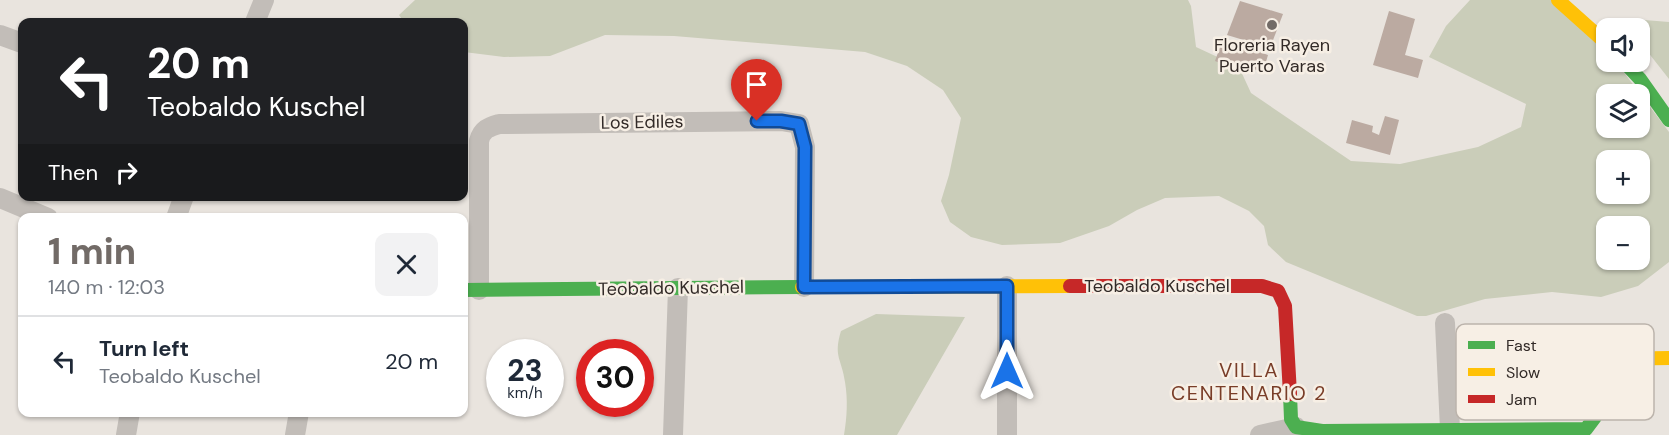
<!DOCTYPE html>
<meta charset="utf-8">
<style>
body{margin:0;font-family:"DM Sans",sans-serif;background:#f2f2f3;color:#1f2937;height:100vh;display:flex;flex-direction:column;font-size:22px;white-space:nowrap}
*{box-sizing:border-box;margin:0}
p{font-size:20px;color:#747a83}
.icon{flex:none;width:33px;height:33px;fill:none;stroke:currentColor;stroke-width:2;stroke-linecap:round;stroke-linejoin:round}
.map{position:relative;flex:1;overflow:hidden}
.details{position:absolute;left:18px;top:213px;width:450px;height:204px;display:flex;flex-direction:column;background:#fff;border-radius:12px;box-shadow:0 2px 4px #0004}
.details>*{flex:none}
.guide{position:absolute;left:18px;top:18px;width:450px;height:183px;border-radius:12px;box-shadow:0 2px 4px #0004;background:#202124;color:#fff;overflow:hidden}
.tools{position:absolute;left:1596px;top:18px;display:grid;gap:12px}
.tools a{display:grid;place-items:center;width:54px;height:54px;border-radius:12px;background:#fff;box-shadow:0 2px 4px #0004;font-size:30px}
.speed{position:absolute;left:486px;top:339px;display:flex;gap:12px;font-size:30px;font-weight:700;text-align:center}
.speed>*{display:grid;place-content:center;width:78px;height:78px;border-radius:50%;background:#fff;box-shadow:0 2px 4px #0004;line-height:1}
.speed small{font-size:15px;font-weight:400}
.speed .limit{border:9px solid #d22;background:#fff;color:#111}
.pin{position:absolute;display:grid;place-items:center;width:51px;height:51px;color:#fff;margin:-62px -26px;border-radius:50% 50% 50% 0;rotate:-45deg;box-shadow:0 0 6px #0007}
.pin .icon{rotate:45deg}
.me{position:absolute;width:66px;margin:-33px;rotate:0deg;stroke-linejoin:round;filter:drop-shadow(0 0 4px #0008)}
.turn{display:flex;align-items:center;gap:21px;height:126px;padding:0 30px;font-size:27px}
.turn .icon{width:78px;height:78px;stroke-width:2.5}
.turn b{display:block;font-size:42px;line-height:51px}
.then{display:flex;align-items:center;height:57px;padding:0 30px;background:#0003;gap:12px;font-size:22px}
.round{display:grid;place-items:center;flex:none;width:63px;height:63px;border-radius:12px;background:#f2f2f3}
.headline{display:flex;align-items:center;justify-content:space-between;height:102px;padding:0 30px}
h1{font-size:36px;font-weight:800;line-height:45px;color:#726b67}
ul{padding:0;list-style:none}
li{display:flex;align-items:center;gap:18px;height:90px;padding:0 30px;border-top:2px solid #e0e1e3}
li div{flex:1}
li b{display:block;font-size:22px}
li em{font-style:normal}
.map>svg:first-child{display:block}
</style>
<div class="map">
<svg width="1669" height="435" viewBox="0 0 1669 435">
<rect width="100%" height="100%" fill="#e9e4de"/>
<g fill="#cacdb9" fill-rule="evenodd">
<path d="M415 0H1188L1191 6 1196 47 1239 67 1251 93 1351 161 1400 164 1478 147 1521 127 1526 104 1429 57 1446 26 1470 0H1551L1606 49V62H1616L1669 132V262L1638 286 1601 297 1552 292 1485 299 1426 316H1417L1286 262 1268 245 1264 226 1249 211 1219 196 1165 198 1137 210 1109 226 1060 243 1002 245 971 237 950 222 941 201 949 175 961 118 943 90 907 66 865 52 674 36 605 35 550 56 504 57 464 52V22H404L399 15ZM1606 94H1640V128H1606ZM1606 160H1640V194H1606ZM1606 226H1640V260H1606Z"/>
<path d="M1620 18 1669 22V79L1640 42V28H1629Z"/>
<path d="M876 314 965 317 897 435H844C847 417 848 400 845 382 842 359 833 357 841 331Z"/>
</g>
<g fill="#bbaaa1">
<path d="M1240 1 1283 14 1270 48 1227 35Z"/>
<path d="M1389 11 1415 19 1405 55 1423 60 1418 78 1373 65Z"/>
<path d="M1240 45 1268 55 1263 72 1247 67 1246 73 1215 61 1220 47 1236 53Z"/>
<path d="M1385 116 1399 120 1390 155 1346 143 1352 120 1373 126 1372 132 1379 135Z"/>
</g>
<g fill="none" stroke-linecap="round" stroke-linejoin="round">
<g stroke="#c2bdb8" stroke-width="20">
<path d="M255 22 264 0"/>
<path d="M0 35 22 43"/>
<path d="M0 198 48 218"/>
<path d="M176 218 184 196"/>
<path d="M1007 286V435"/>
<path d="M479 290V141C482 129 489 127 499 124L781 121 799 124 805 147 804 287"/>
<path d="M1445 323 1450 429"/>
<path d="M126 435 130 412"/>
<path d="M295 435 299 412"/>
<path d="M673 435 678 288"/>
<path d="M1260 435 1296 427"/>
</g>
<g stroke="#4caf50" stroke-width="14">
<path d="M1624 62 1640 79 1669 120"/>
<path d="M464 290 802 287"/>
<path d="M1290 394 1291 419 1296 427 1322 431 1586 429 1595 417 1594 397"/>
</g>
<g stroke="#ffc107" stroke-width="14">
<path d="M1558 0 1606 43"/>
<path d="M802 287 1070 286"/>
<path d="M1594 397 1592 376 1605 359 1669 358"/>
</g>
<path stroke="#c62828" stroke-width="14" d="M1070 286H1262L1278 291 1285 306 1290 394"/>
</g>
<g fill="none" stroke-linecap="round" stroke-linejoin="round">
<defs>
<path id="route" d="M757 121H781L799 124 805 147 804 287 1007 286V371"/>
</defs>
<use href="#route" stroke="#114b97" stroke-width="15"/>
<use href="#route" stroke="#1a73e8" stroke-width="10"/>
</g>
<circle fill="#726b67" stroke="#f7efe5" stroke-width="2" cx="1272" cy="25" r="6"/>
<g text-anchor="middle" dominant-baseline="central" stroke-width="5" stroke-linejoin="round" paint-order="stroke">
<g font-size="18" fill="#322a27" stroke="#f7efe5">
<text x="1272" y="45">Floreria Rayen<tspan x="1272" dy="21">Puerto Varas</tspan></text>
</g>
<g font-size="18" fill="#322a27" stroke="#f7efe5">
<text transform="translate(642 122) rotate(-1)">Los Ediles</text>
<text x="1157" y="286">Teobaldo Kuschel</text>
<text transform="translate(671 288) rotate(-1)">Teobaldo Kuschel</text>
</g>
<g font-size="20" letter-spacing="1.5" fill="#793d28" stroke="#f7efe5">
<text x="1249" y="370">VILLA<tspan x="1249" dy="23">CENTENARIO 2</tspan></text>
</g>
</g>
<rect x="1456" y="324" width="198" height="96" rx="9" fill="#f7efe5" stroke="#bcb4ac" stroke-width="1.5"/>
<rect x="1468" y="341" width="27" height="8" fill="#4caf50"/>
<rect x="1468" y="368" width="27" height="8" fill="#ffc107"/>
<rect x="1468" y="395" width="27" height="8" fill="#c62828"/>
<g font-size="16" fill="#322a27">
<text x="1506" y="351">Fast</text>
<text x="1506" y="378">Slow</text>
<text x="1506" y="405">Jam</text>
</g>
</svg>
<div class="tools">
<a><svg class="icon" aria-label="sound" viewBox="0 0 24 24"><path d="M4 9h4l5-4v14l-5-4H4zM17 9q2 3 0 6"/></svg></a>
<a><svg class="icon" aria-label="layers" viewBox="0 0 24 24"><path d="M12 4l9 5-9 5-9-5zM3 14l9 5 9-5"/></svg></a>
<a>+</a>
<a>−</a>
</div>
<div class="speed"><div>23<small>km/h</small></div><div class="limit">30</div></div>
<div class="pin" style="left:757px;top:121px;background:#d93025"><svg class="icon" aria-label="arrive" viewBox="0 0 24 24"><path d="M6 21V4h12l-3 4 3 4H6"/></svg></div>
<svg class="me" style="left:1007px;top:371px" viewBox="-20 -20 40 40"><path d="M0-17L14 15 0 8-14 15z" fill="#1a73e8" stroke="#fff" stroke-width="4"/></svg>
<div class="guide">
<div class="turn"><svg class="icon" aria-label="left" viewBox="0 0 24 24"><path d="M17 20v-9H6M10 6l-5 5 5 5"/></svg><div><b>20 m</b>Teobaldo Kuschel</div></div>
<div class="then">Then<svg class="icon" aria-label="right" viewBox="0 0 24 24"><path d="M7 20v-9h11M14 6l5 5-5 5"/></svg></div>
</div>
<section class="details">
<div class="headline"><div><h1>1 min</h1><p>140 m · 12:03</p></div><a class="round"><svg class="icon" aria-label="close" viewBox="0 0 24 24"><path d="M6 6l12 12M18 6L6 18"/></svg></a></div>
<ul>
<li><svg class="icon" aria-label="left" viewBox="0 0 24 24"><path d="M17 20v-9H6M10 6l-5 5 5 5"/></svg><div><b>Turn left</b><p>Teobaldo Kuschel</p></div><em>20 m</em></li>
</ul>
</section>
</div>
